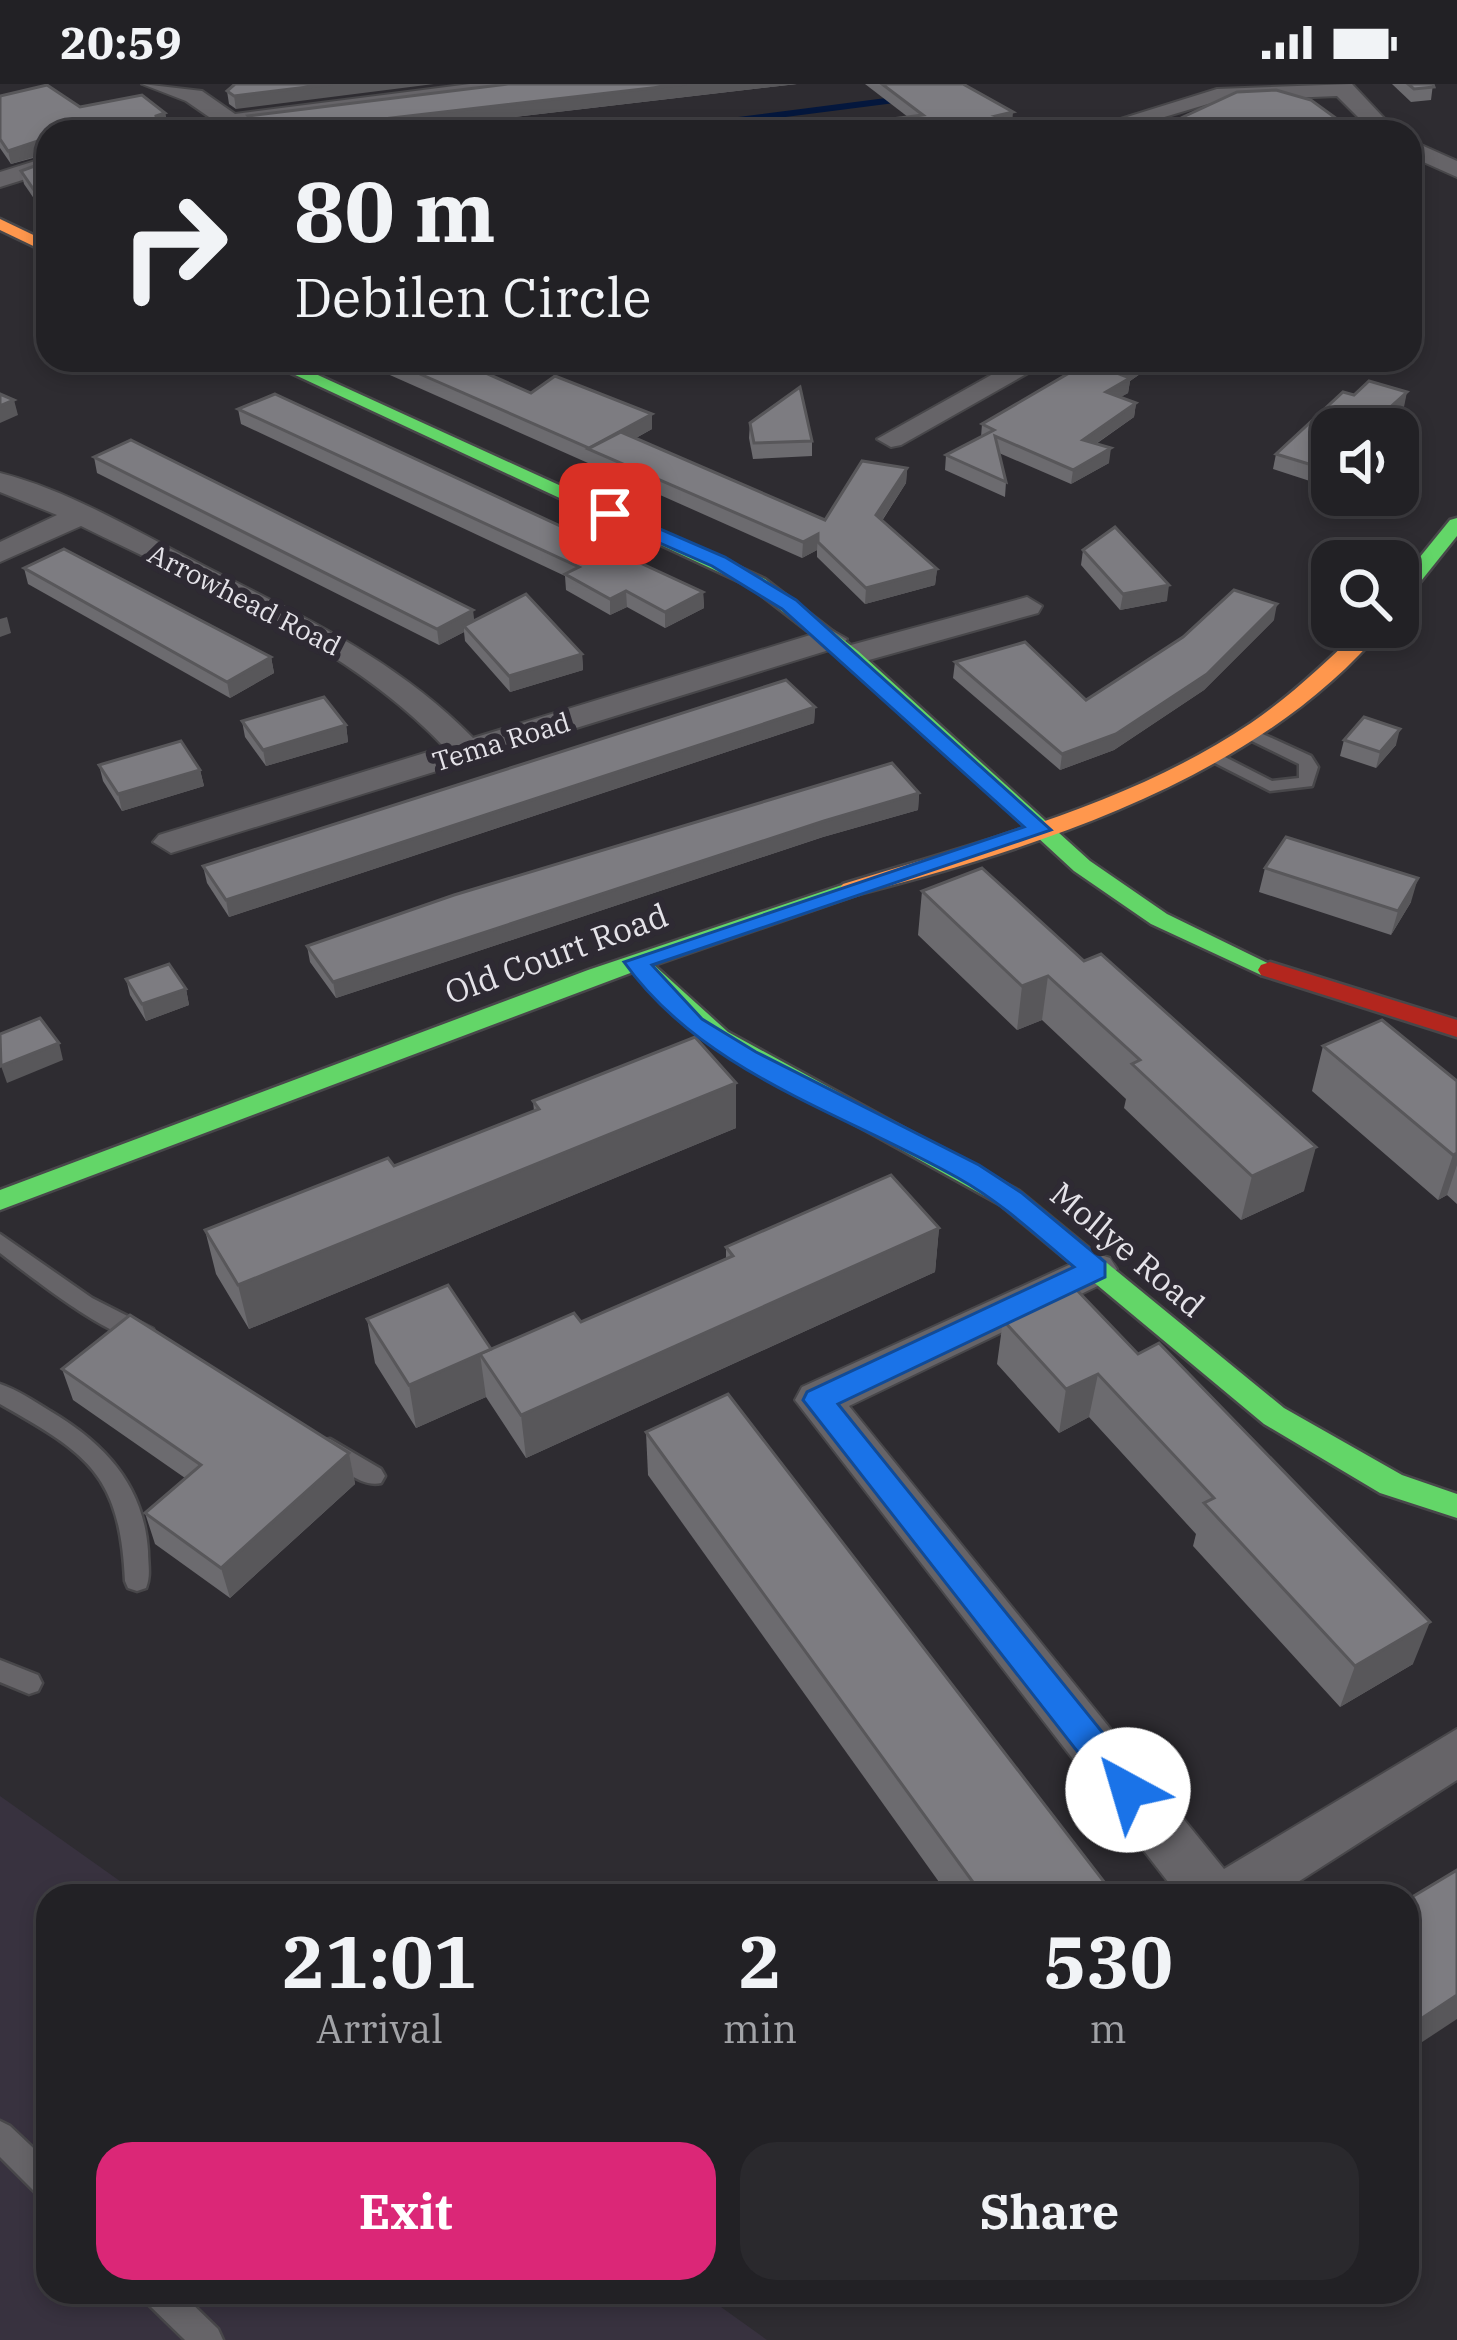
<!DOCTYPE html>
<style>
body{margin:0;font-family:"IBM Plex Serif",serif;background:#2a292d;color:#f1f3f6;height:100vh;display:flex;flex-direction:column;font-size:45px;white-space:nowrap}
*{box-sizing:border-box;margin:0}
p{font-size:39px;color:#a2a3a7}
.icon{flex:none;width:66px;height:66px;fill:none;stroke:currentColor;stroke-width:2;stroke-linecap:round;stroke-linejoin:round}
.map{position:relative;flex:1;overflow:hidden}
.side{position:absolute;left:36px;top:1800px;width:1383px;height:420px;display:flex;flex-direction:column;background:#222125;border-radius:36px;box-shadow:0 6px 18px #0003,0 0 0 3px #3f3e42}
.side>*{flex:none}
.guide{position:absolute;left:36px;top:36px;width:1386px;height:252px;border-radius:36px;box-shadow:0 6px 18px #0003,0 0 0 3px #3f3e42;background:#222125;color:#f1f3f6;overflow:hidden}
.fabs{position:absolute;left:1311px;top:324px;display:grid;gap:24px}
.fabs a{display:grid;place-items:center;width:108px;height:108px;border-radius:24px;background:#222125;box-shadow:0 6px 18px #0003,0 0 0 3px #3f3e42;font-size:60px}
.pin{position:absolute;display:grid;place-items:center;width:102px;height:102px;color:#fff;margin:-51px;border-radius:24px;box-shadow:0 6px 18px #0006}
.me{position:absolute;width:132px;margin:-66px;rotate:321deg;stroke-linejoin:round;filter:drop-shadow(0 0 9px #0008)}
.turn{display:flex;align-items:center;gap:42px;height:252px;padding:0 60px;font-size:54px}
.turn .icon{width:156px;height:156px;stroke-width:2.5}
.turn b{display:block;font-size:84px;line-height:102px}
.eta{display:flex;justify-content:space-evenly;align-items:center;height:204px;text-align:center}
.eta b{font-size:72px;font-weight:700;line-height:84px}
.primary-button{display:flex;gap:24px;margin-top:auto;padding:24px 60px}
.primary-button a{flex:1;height:138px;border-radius:36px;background:#db2777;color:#fff;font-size:48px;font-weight:700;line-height:138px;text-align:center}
.primary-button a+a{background:#2a292d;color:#f1f3f6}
.status{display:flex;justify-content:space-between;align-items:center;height:84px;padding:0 60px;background:#222125;direction:ltr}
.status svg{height:33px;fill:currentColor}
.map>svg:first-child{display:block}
</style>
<div class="status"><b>20:59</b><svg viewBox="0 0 49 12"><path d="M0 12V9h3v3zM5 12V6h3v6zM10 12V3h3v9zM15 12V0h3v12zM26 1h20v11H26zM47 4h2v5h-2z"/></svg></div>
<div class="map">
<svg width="1457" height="2256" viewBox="0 0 1457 2256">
<rect width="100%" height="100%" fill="#2e2c31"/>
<path fill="#38323f" d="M0 1712 141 1812H48V2208H700L767 2256H0Z"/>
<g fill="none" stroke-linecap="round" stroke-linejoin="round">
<path stroke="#04173d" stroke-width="6" d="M644 48 902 15"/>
<defs>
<g id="lane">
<path d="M1256 647 1311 672 1318 683 1312 702 1270 707 1209 676 1211 672H1223L1272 697 1299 694V680L1250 656 1248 652Z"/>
<path d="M0 1150 92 1214 153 1245 156 1251 153 1257C119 1264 29 1191 0 1169Z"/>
<path d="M0 1300C18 1306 34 1317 50 1327 104 1359 144 1401 148 1467 148 1480 151 1492 146 1504L137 1507 128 1504 125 1497C120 1390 88 1370 0 1320Z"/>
<path d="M330 1355 381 1385 385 1392 381 1399C361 1404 339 1382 322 1371L318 1364 322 1357Z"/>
<path d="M0 1576 38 1591 42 1599 38 1607 29 1610 0 1598Z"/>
<path d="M0 2037 10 2042 48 2078V2114L37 2110 0 2073Z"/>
<path d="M143 2208H180L218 2245 223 2256H185L147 2219Z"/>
</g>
<g id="street">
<path d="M142 0 202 7 235 30 470 0H539L528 6 309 30 210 48H162L212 35 186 17Z"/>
<path d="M1352 0 1397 48H1373L1337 12 1218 17 1114 48H1079L1217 5Z"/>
<path d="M1410 56 1457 77V93L1410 72Z"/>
<path d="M48 73V88L0 103V88Z"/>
<path d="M1018 276H1051L901 361 891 363 877 355Z"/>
<path d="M0 389C71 407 137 448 202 481 299 531 395 574 473 654L820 548 831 546 847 555 842 562 171 769 153 758 159 751 444 663C348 561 205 503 81 442L0 478V458L57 431 0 408Z"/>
<path d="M1027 513 1042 522 1038 529 851 581 835 571 840 564Z"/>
<path d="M1095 1169 1110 1174 1117 1185 1110 1196 849 1322 1224 1785 1457 1645V1696L1276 1812H1179L795 1316 802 1303Z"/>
</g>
<g id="fast">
<path d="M263 276H285L765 495 858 567 1090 777 1167 830 1282 886 1279 891H1261L1151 840 1074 787 844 575 751 503Z"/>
<path d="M1457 434V452L1405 517 1398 519V500L1450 436Z"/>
<path d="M851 798 863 805 859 810 654 881 728 948 1019 1107 1284 1324 1402 1391 1457 1410V1434L1380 1409 1264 1340 1001 1121 710 960 633 888 0 1126V1106L588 886Z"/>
</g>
<g id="slow">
<path d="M0 135 48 158V169L0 146Z"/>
<path d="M1363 543H1384C1260 694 1034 765 851 812L839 805 843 800C982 757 1129 721 1251 639 1292 611 1327 577 1363 543Z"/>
</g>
<path id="jam" d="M1270 878 1457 936V953L1261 891 1258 886 1261 881Z"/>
</defs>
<use href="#lane" stroke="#48474a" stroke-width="5"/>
<use href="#street" stroke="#48474a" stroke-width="4"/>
<use href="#fast" stroke="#48474a" stroke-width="5"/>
<use href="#slow" stroke="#48474a" stroke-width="5"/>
<use href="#jam" stroke="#48474a" stroke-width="5"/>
<use href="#lane" fill="#666468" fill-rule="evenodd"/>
<use href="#street" fill="#666468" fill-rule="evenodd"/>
<use href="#fast" fill="#63d668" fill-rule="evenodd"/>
<use href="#slow" fill="#ff974d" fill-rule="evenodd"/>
<use href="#jam" fill="#b3261e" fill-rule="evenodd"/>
</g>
<g fill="#6c6b6f">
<path d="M235 0 236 25 229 20 227 7Z"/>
<path d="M508 0H797L387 48H252L250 45 248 32Z"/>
<path d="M865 0H963L1013 28 908 33Z"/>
<path d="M1392 0H1433L1431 16 1411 18Z"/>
<path d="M0 12 80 23 165 29 167 39 48 48V70L11 80 0 64Z"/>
<path d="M1183 33 1355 48H1183L1181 46Z"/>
<path d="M48 77V117L37 119 24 100 21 87Z"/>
<path d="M356 276H456L531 309 652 330V345L636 354 825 436 907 384 906 399 882 437 937 485 935 501 865 520 817 473V466L802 474Z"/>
<path d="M1107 276H1160L1130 297 1128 309 1120 313 1136 319 1134 333 1096 360 1109 379 1071 400 999 369 1006 398 1005 413 945 386 946 371 981 353 982 340 1106 285Z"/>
<path d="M1404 323 1319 400 1273 385 1276 370Z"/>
<path d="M238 325 703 508 704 524 665 544 627 523 610 531 566 506 565 492 241 340Z"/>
<path d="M750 339 812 357V372L753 375 749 354Z"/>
<path d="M94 373 474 536 582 570 583 586 510 608 465 557 464 548 439 561 97 389Z"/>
<path d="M1083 466 1167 517 1120 526 1081 481Z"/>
<path d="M24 484 271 573 274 589 230 614 28 500Z"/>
<path d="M1274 536 1204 606 1114 666 1060 686 953 594 955 578 1086 616Z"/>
<path d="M815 623 814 639 229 833 207 799 203 782Z"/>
<path d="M242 637 346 641 348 658 266 682 245 653Z"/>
<path d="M1344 656 1396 661 1376 684 1340 672Z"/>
<path d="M99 681 200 686 204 702 122 727 103 697Z"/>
<path d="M919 709 918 726 823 753 336 914 310 878 307 862Z"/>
<path d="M982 784 1304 1107 1241 1136 1124 1024 1126 1015 1042 936 1017 946 918 851 922 807Z"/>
<path d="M1265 784 1411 818 1391 851 1259 808Z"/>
<path d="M126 895 186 905 189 921 146 937 130 911Z"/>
<path d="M1323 962 1457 997V1120L1447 1111 1438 1116 1312 1007Z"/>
<path d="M736 999V1044L249 1245 216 1190 205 1146 394 1082 534 1027 533 1017Z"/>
<path d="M939 1144 935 1188 526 1374 486 1313 416 1344 375 1279 367 1235 491 1265 581 1238 726 1175V1163Z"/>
<path d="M1074 1203 1413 1580 1340 1623 1193 1462 1196 1450 1089 1333 1059 1349 997 1280 1003 1236Z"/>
<path d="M62 1285 349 1369 355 1400 230 1514 155 1460 145 1429 185 1394 73 1316Z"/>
<path d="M646 1348 1115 1812H949L648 1391Z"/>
</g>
<g fill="#58575a">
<path d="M332 0H434L236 25 234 12Z"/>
<path d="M686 0H797L387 48H271Z"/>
<path d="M1013 28 1012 41 996 32Z"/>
<path d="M165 29 168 42 158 45 156 32Z"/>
<path d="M44 55 47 69 11 80 8 67Z"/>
<path d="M48 102V117L37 119 34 106Z"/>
<path d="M1141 276H1160L1130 297 1128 309 1104 323 1106 308 1121 290Z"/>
<path d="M1407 308 1404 323 1379 345H1366Z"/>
<path d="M14 316 18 331 0 339V322Z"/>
<path d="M1136 319 1134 333 1081 370 1083 356Z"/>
<path d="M652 330V345L603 372 589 364Z"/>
<path d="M1111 364 1109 379 1071 400 1073 386Z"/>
<path d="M1332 375V388L1319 400 1322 384Z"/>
<path d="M907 384 906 399 875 447 876 431Z"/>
<path d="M818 450 817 466 802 474 803 458Z"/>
<path d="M937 485 935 501 865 520 866 504Z"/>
<path d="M1169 501 1167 517 1120 526 1123 510Z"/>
<path d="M626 507 627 523 610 531V515Z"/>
<path d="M703 508 704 524 665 544V528Z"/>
<path d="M1277 520 1274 536 1204 606 1114 666 1060 686 1062 670Z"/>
<path d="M473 526 475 542H464V548L439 561 437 545Z"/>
<path d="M7 533 11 549 0 553V535Z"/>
<path d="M582 570 583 586 510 608 509 592Z"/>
<path d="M271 573 274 589 230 614 227 598Z"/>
<path d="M815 623 814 639 229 833 226 816Z"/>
<path d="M346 641 348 658 266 682 263 666Z"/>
<path d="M1400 645 1396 661 1376 684 1380 668Z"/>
<path d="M200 686 204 702 122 727 118 710Z"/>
<path d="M919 709 918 726 823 753 336 914 333 898 824 737Z"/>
<path d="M1418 794 1411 818 1391 851 1398 827Z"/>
<path d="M1048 892 1042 936 1017 946 1022 902Z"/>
<path d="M186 905 189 921 146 937 142 920Z"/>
<path d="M59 959 63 976 7 999 1 982Z"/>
<path d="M736 999V1044L249 1245 238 1201Z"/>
<path d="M1316 1063 1304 1107 1241 1136 1252 1092Z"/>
<path d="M1457 1069V1081L1447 1111 1438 1116 1453 1071Z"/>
<path d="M939 1144 935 1188 526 1374 521 1331Z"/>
<path d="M480 1270 486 1313 416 1344 409 1301Z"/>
<path d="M1098 1290 1089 1333 1059 1349 1066 1305Z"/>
<path d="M349 1369 355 1400 230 1514 221 1484Z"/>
<path d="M1430 1538 1413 1580 1340 1623 1355 1582Z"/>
<path d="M1457 1911V1935L1407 1968V1944Z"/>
</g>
<g fill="#7d7c81" stroke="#58575a" stroke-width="3">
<path d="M235 0H332L234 12 227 7Z"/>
<path d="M508 0H686L271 48H262L248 32Z"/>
<path d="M882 0H963L1013 28 996 32 1046 48H790L923 31Z"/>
<path d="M1408 0H1433L1434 3 1414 5Z"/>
<path d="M47 1 80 23 142 11 165 29 156 32 157 38 179 39 191 48H48V58L44 55 8 67 0 55V12Z"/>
<path d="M1276 6 1311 16 1355 48H1201L1183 33 1237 8Z"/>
<path d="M48 77V102L34 106 21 87Z"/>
<path d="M388 276H456L531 309 555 292 652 330 589 364Z"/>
<path d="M1111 276H1141L1121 290Z"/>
<path d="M1088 278 1130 294 1106 308 1136 319 1083 356 1111 364 1073 386 995 352 1006 398 946 371 994 346 982 340Z"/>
<path d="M1369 297 1407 308 1366 345H1332V375L1322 384 1276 370 1343 308 1354 311Z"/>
<path d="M800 303 812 357 754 359 750 339Z"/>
<path d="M0 310 14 316 0 322Z"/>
<path d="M275 310 703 508 665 528 626 507 610 515 565 490 579 483 238 325Z"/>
<path d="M621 348 825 436 862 377 907 384 876 431 937 485 866 504 818 458V450L803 458 588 365Z"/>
<path d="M131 356 473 526 437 545 94 373Z"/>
<path d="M1115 443 1169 501 1123 510 1083 466Z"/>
<path d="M64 465 271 573 227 598 24 484Z"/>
<path d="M1234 506 1277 520 1207 590 1116 650 1062 670 955 578 1025 558 1086 616 1183 553Z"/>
<path d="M526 510 582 570 509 592 464 542Z"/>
<path d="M786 596 815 623 226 816 203 782Z"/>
<path d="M324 613 346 641 263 666 242 637Z"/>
<path d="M1364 633 1400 645 1380 668 1344 656Z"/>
<path d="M181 657 200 686 118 710 99 681Z"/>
<path d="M892 679 919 709 824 737 333 898 307 862 454 811Z"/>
<path d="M1286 753 1418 794 1398 827 1265 784Z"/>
<path d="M982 784 1084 877 1101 870 1316 1063 1252 1092 1132 980 1140 976 1048 892 1022 902 922 807Z"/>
<path d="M169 880 186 905 142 920 126 895Z"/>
<path d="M40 934 59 959 1 982 0 950Z"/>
<path d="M1382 936 1457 997V1069L1453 1071 1323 962Z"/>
<path d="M695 953 736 999 238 1201 205 1146 388 1074 394 1082 539 1025 533 1017Z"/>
<path d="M891 1091 939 1144 521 1331 480 1270 574 1229 581 1238 733 1172 726 1163Z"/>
<path d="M448 1201 491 1265 409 1301 367 1235Z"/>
<path d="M1074 1203 1138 1270 1159 1259 1430 1538 1355 1582 1204 1419 1214 1414 1098 1290 1066 1305 1003 1236Z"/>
<path d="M130 1231 349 1369 221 1484 145 1429 201 1381 62 1285Z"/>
<path d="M728 1310 1115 1812H983L646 1348Z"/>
<path d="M1457 1786V1911L1407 1944V1816Z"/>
</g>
<path fill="#1a73e8" stroke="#114b97" stroke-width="3" d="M603 426H616L725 473 796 516 1051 746 652 881 702 935 756 968 979 1081 1022 1109 1105 1178V1193L838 1320 1140 1695 1145 1706 1140 1717 1128 1721 1116 1717 803 1316 807 1308 1074 1183C1037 1152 1001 1118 958 1094 844 1029 703 989 624 878L1024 743 782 525 712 482 603 434Z"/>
<g text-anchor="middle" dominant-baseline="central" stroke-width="12" stroke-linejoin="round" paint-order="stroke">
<g font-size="27" fill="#e4e2e8" stroke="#2e2a33">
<text transform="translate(245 515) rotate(27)">Arrowhead Road</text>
<text transform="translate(501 657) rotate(-17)">Tema Road</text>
</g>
<g font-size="33" fill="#e4e2e8" stroke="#2e2a33">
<text transform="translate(556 869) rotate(-20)">Old Court Road</text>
<text transform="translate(1128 1165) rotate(40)">Mollye Road</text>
</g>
</g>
</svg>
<div class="fabs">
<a><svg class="icon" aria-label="sound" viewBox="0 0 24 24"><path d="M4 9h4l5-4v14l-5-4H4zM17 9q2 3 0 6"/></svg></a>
<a><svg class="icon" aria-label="search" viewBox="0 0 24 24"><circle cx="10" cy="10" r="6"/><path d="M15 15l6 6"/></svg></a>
</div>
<div class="pin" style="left:610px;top:430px;background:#d93025"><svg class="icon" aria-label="arrive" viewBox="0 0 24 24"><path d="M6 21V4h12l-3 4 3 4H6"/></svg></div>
<svg class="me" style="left:1128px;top:1706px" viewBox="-20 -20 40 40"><circle r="19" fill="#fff"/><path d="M0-13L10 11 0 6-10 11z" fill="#1a73e8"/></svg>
<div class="guide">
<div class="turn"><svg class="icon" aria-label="right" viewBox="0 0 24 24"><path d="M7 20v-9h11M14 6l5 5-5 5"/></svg><div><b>80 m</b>Debilen Circle</div></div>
</div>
<section class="side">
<div class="eta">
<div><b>21:01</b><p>Arrival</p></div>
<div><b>2</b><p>min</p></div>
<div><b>530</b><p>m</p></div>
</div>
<div class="primary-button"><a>Exit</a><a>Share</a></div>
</section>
</div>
